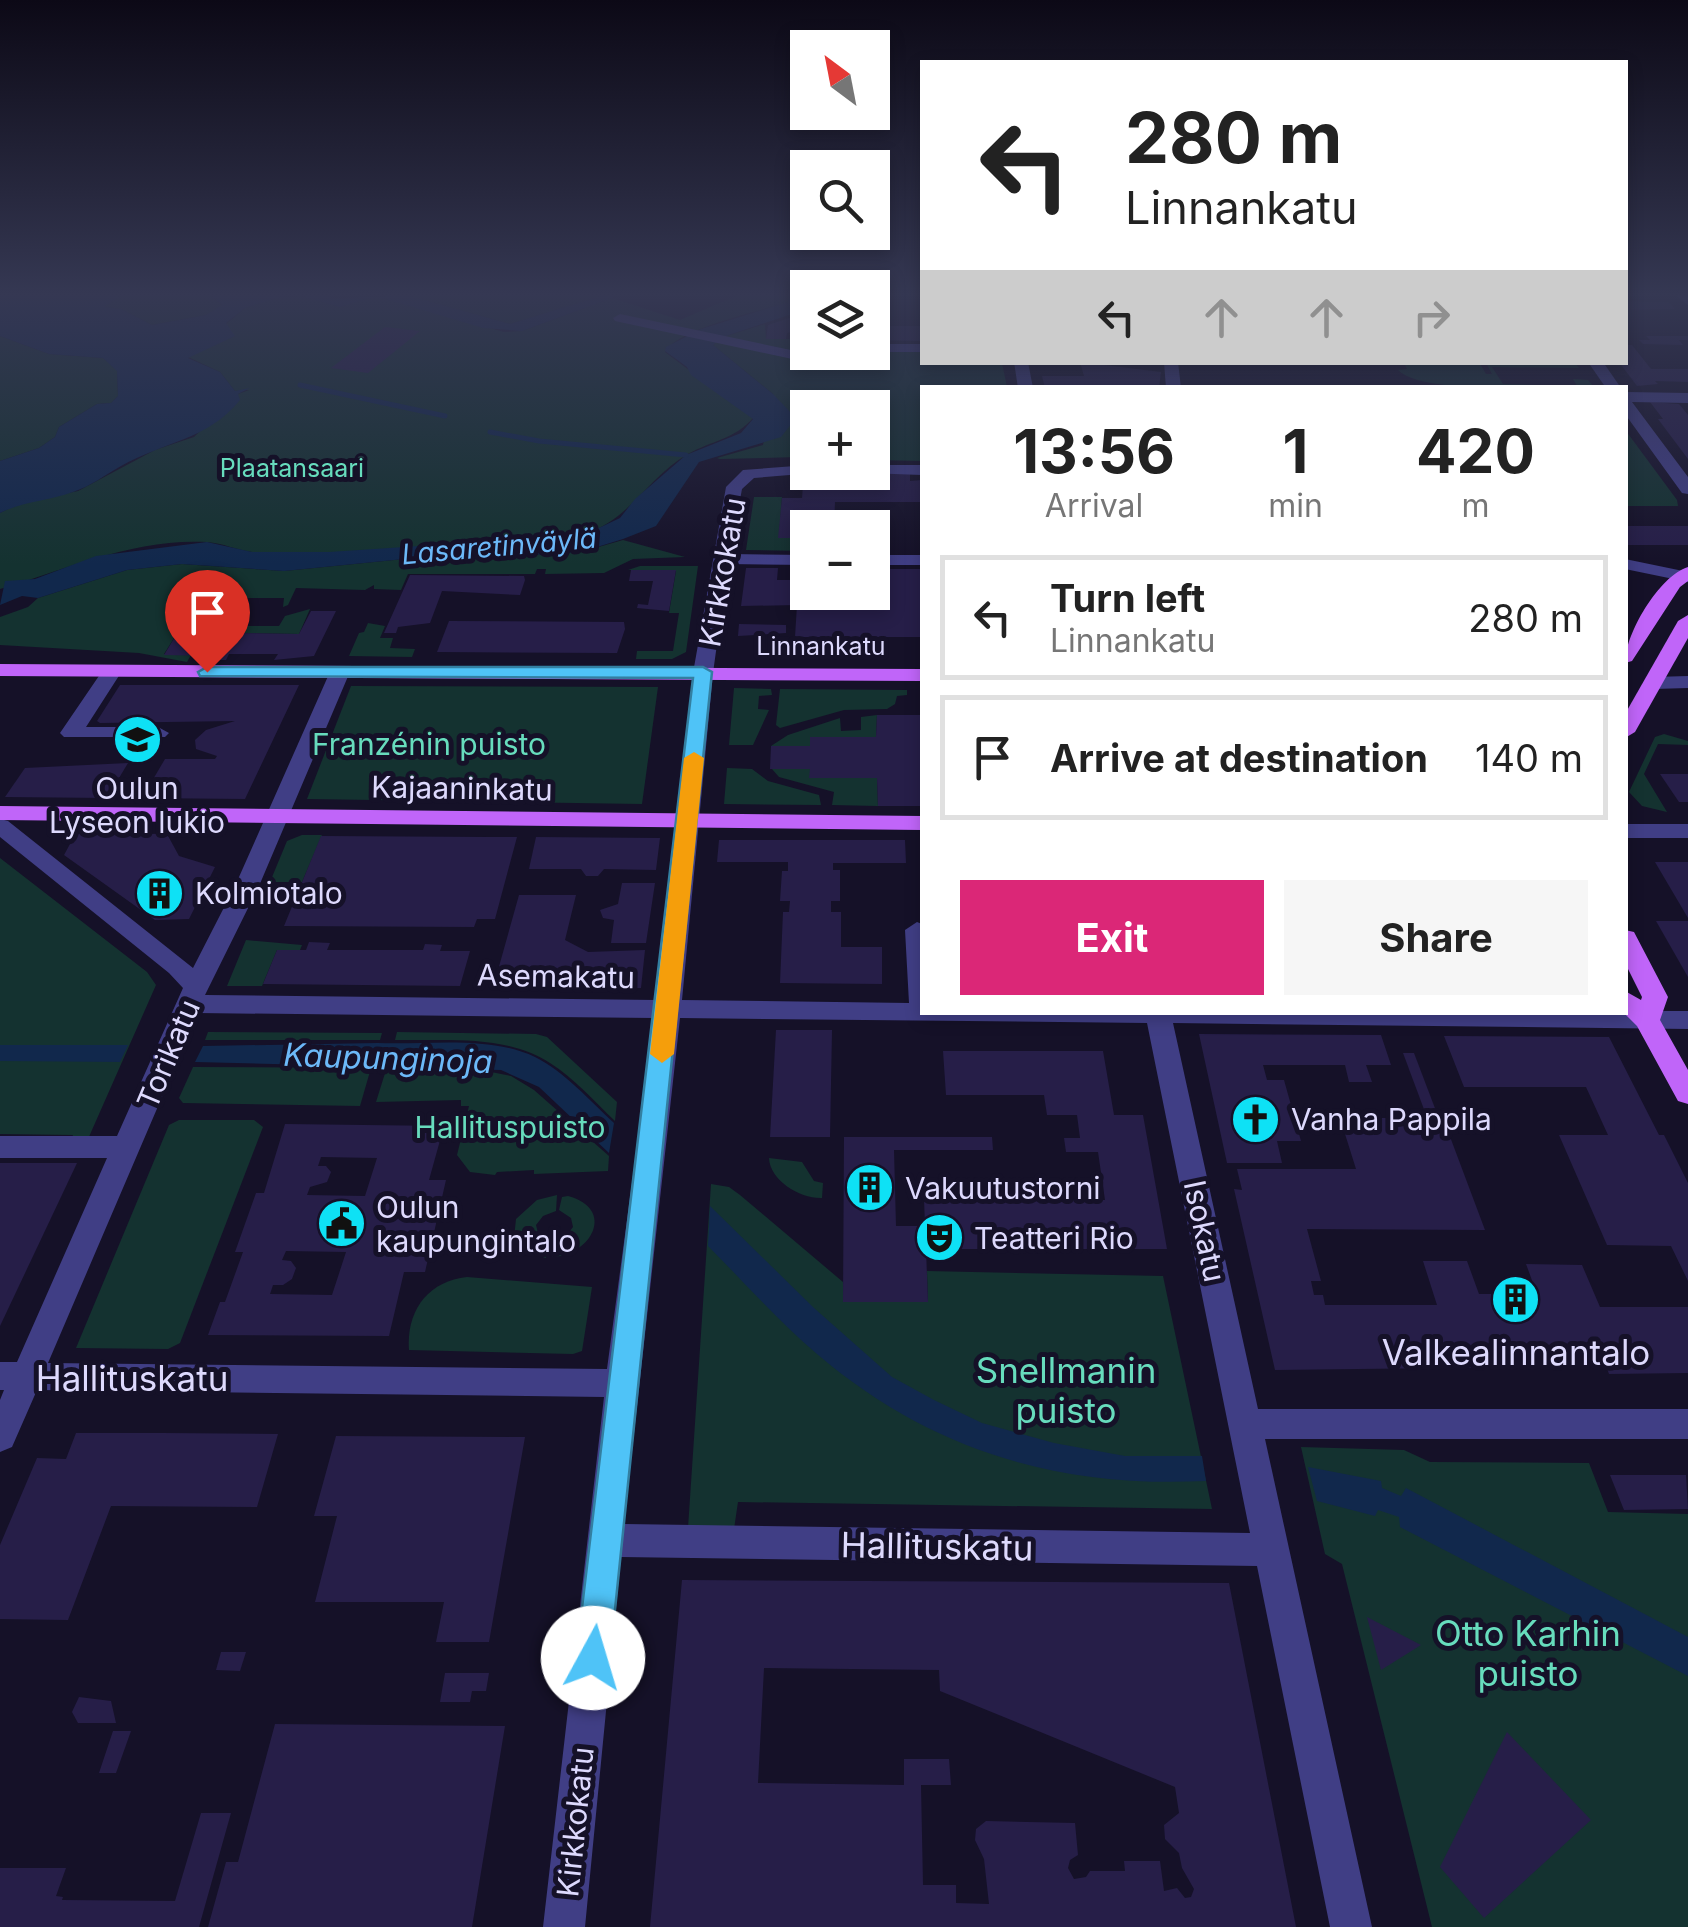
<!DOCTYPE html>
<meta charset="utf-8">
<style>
body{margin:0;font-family:Inter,sans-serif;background:#f6f6f6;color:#222;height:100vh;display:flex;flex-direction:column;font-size:38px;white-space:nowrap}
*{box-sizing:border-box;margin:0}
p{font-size:32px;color:#767676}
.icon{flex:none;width:55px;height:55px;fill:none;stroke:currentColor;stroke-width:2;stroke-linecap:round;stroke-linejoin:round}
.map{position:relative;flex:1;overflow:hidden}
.drawer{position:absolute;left:920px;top:385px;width:708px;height:630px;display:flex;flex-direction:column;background:#fff;border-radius:0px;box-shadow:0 5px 15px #0003}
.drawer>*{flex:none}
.top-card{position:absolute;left:920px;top:60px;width:708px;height:305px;border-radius:0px;box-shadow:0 5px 15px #0003;background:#fff;color:#222;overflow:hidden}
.needle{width:65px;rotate:328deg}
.fabs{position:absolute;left:790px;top:30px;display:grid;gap:20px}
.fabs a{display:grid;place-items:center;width:100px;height:100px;border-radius:0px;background:#fff;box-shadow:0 5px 15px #0003;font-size:50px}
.pin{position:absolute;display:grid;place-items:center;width:85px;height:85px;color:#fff;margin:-102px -42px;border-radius:50% 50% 50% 0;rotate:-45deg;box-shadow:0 0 10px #0007}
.pin .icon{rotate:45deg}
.me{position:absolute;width:110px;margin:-55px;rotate:6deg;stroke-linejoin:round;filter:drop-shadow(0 0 8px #0008)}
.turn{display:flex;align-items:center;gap:35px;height:210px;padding:0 40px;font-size:45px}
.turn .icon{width:130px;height:130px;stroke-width:2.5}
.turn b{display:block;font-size:70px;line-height:85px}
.lanes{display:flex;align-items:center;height:95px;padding:0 40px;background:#0003;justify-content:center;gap:50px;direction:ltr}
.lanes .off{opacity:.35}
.eta{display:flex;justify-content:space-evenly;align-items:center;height:170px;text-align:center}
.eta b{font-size:60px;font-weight:700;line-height:70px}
.button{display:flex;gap:20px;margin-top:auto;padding:20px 40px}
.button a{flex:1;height:115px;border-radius:0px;background:#db2777;color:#fff;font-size:40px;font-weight:700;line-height:115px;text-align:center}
.button a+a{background:#f6f6f6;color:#222}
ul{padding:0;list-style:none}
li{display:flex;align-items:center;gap:30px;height:125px;margin:0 20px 15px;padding:0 20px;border:5px solid #e0e0e0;border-radius:0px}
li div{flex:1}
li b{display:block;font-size:38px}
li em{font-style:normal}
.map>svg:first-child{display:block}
</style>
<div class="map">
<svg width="1688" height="1927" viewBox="0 0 1688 1927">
<rect width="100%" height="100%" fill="#151128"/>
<g fill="#143230">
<path d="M121 295H211L222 306 206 315 152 325 121 309 103 307Z"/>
<path d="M406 295H604L510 324Z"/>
<path d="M738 295H791L788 302C761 311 678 328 665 352L753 418C735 439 711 441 688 454 649 476 630 519 587 533 547 546 499 542 458 545 391 548 319 558 252 552 237 550 222 543 207 542 135 538 67 569 0 589V513L20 503 78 491 155 450 194 437 238 394 249 390 235 391 220 372 188 357 234 336 226 324 245 308 279 297 301 296 340 307 376 296 504 332 522 331 612 298 680 320Z"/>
<path d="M765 324 766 339H807L808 352H922V362L1002 363 1007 387 922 388V461L873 460 872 408H808L807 454 800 457 720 459 717 458 763 445 773 394 713 345 723 337Z"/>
<path d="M0 336 49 354 103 358 117 370 118 396 111 403 97 404 59 427 55 437 39 448 0 461Z"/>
<path d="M1479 362 1486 374H1492L1486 363H1575L1579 368 1492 367 1503 384 1577 386 1573 379 1588 380 1594 387C1555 388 1422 395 1398 370L1407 369 1404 363Z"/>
<path d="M1626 431 1677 500 1678 506H1625Z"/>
<path d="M754 497H782L779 537 807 538V551L746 550Z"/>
<path d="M623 540 685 557 633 559 604 573 545 574 546 569H537L535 574H408L401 590 374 589V585L365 590 296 588 288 605 283 607 284 598H236L220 626H279L285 616 310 609 299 634 178 632 164 654 191 655 187 662 139 653 0 645V617L28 607 38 598 127 570 182 564 284 571 404 559 422 561 581 552Z"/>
<path d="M640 566H698L686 652 672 659H636L637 651H673L679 613H669L676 571 628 570Z"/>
<path d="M368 623 385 626 380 638H393L390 648 415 649 412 657 349 656 359 633 364 632Z"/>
<path d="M351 686 658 687 642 804 307 799Z"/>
<path d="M734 688 771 689 772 695 759 696 758 709 769 710 753 745H729Z"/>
<path d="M780 689 907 690V695L897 696 895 704 887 709 844 710 780 728 776 725Z"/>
<path d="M877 715 876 737H811L810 746H771L788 735 840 718 841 731 861 730V717Z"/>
<path d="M1664 734 1688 741V745L1658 744 1644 774 1667 812 1642 806 1629 792 1655 737Z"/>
<path d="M727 768 752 769 768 781 819 795 821 805 724 804Z"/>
<path d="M772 769H810V778H877L878 806 832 805 834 792 779 777Z"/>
<path d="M302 835H322L302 882H270L287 841Z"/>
<path d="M0 858 147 972 156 985 88 1139 71 1140 73 1135 0 1134Z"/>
<path d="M246 940 302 945 300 950H277L262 986H227Z"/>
<path d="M208 1032 382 1033 380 1040H205Z"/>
<path d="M397 1032 536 1034 547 1037 617 1102 615 1121C595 1102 574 1078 550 1063 506 1034 446 1041 395 1040Z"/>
<path d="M193 1067 371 1068 360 1106 183 1103 179 1098Z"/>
<path d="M386 1070H481L511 1076 534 1090 609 1156 608 1171 534 1174V1170L497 1172 495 1175 470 1172 457 1155 469 1106H461V1100L376 1102Z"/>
<path d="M179 1120H254L263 1127 180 1343 168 1349 76 1348 169 1125Z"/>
<path d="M769 1158 802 1162 814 1181 823 1183 822 1198C801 1199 770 1181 769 1158Z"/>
<path d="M711 1184 729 1187 740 1195 843 1282 844 1302H928L927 1271 1163 1276 1212 1509 738 1502 734 1529 688 1528Z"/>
<path d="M557 1195 556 1211 543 1216 536 1225 539 1237 549 1241 546 1258 525 1252 514 1238 516 1219 537 1200Z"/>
<path d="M568 1196C616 1209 592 1255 552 1257L554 1241 566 1236 573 1227 571 1218 559 1210 562 1197Z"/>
<path d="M467 1277 592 1287 582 1351 573 1354 409 1350C406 1311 428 1281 467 1277Z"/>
<path d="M1301 1447 1404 1450 1430 1462 1589 1463 1608 1512 1688 1514V1927H1432L1342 1564 1325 1554Z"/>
</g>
<g fill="#11284c">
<path d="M0 295H121L104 307 121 309 152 325 206 315 222 305 211 295H330V299L406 295 510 324 604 295H620L522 331 483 328 376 296 340 307 301 296 279 297 245 308 226 323 235 336 188 358 220 372 235 391 250 388 238 394 240 400C208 440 163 442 121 466 105 475 91 486 73 492 48 501 24 501 0 513V461L39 448 55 437 59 427 97 404 111 403 118 396 117 371 103 358 49 354 0 336Z"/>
<path d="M791 295H807V309L723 337 713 345 773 394 796 418 781 437 699 462 656 526 623 539 581 552 422 561 404 559 284 571 182 564 127 570 38 598 22 596 0 605 5 581 35 579 96 556 207 542 252 552H329L584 535 620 518 635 499 686 455 741 433 753 419 691 375 687 367 665 351 666 347 701 329 788 302Z"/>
<path d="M378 1043C428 1045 489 1035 535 1057 565 1072 590 1101 614 1123L609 1153 539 1087 501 1070 195 1062 203 1046Z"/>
<path d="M0 1045H128L120 1062 0 1061Z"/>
<path d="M710 1206 814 1308 892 1377 934 1400 982 1423 1054 1443 1125 1456H1202L1206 1481C1058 1488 931 1451 817 1354 778 1321 744 1282 708 1246Z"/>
<path d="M1308 1467 1381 1481 1382 1488 1401 1496 1406 1488 1688 1637V1676L1400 1527 1399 1517 1378 1510 1375 1516 1317 1501Z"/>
</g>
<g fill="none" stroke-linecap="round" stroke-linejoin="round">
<g stroke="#11284c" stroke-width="5">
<path d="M300 385 445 416"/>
<path d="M490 432 539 441 686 455"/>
</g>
</g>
<g fill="#261e48" fill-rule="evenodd">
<path d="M1625 301 1669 302 1675 309 1625 310Z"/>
<path d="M808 312V328L787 333 786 339H766L768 325Z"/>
<path d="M872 326H920L921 341 872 340Z"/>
<path d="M385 327 420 331 368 373 331 368Z"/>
<path d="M1646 336H1688V340H1679L1683 345 1643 344 1639 340H1650Z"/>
<path d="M1625 345H1632L1651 369H1688V382L1655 381 1658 384 1637 386 1619 362H1625Z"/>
<path d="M1080 362 1161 372 1159 388H1045L1042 376H1084Z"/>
<path d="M1650 402 1679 404 1688 415V459L1658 419H1663Z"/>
<path d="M804 472 910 473V481L922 480V502H835L834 528H808V538H778L782 498H802Z"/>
<rect x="1625" y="526" width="63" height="19"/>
<path d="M746 568H778L777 580H799V569H808V592H872V569H922V637H795L797 605 741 606Z"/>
<path d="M631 570H676L669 611 637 608 638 604 648 605 653 581H629Z"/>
<path d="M410 575 524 576 525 580 520 595 442 591 430 623 398 627 396 633H384Z"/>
<path d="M311 611H336L314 656 274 660 278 654H229L226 660H210L212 656 164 655 178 632 299 634Z"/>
<path d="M449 621 624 622 625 629 617 653 437 652Z"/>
<path d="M739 624 786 625V633L738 636Z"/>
<path d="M120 685H299L245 799 142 798 165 759H215L217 756 196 749 195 740 206 730 235 721 100 723 97 721Z"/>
<path d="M877 715H922V806H878L877 778H809L810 769H770L771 746H810V737H876Z"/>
<path d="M128 763 107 798 5 797 25 768Z"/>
<path d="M1660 774H1688V802H1679Z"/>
<path d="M76 833 167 834 179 856 215 867 189 919 155 920 64 855Z"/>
<path d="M321 836 487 837H517L495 919H477L474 927 284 926Z"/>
<path d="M536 837 660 838 656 870 604 869 598 876H586L581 869H529Z"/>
<path d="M719 840H905L906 863H833V870H840V901H831V912H841V947H882V984L780 983 783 912H789L790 901H780L782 871H788V862H717Z"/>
<path d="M1655 862H1688V918Z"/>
<path d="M622 883H655L646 943H611L614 920 603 918 600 910 618 904Z"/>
<path d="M519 895H576L565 940 588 952 645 950 641 988H493Z"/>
<path d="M1656 921H1688V977Z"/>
<path d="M309 942 330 943 327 950H423L425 944 442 945 440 951H470L460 986 263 984 277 950H306Z"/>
<path d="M776 1030H832L830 1137H770Z"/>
<path d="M1199 1034 1381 1035 1391 1065H1366L1372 1082H1349L1345 1065H1263L1267 1080H1284L1301 1141H1277L1282 1163H1227Z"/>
<path d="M1444 1036 1609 1037 1659 1135H1664L1688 1183V1281L1671 1246 1607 1245 1559 1135H1608L1586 1087H1464Z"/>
<path d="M943 1051H1103L1114 1115H1143L1167 1249H926L928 1302H843L844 1137H992L993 1150H894L896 1226H925L924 1199 1105 1200 1098 1152H1066L1064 1138H1080L1077 1115H1047L1044 1095H946Z"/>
<path d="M1403 1053H1414L1436 1111 1425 1112Z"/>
<path d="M1340 1118H1443L1485 1230 1307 1229 1321 1281H1311L1314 1295H1323L1325 1305H1437L1423 1261H1467L1479 1294H1537L1526 1264 1582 1265 1600 1307H1688V1373L1609 1374 1606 1366 1275 1370 1234 1189 1242 1190 1237 1169H1356Z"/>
<path d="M285 1124 444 1126 429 1180H446L425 1272H404L389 1336 208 1335 220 1302H225L243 1252H235L256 1193H264ZM321 1157 377 1158 365 1196 307 1195 310 1187 327 1182 331 1172 326 1166H318ZM286 1251 346 1252 332 1295 270 1294 273 1285H283L292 1279 296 1268 291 1261 282 1260Z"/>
<path d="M0 1163H77L0 1326Z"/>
<path d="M76 1433H162L278 1434 257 1507 111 1506 68 1620 0 1619V1545L37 1458 66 1459Z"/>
<path d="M336 1436 525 1437 489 1642H436L444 1602H315L337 1516H314Z"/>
<path d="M1610 1475H1686L1688 1509 1624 1510Z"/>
<path d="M682 1580 1229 1583 1296 1927H650ZM764 1668 939 1670 940 1691 1175 1787 1179 1813 1164 1825 1165 1839 1179 1853 1182 1868 1194 1889 1191 1897 1185 1898 1177 1888 1164 1891 1160 1861H1124L1125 1871H1090L1086 1877 1074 1879 1068 1868 1070 1860 1078 1855 1075 1823 986 1821 976 1829 975 1840 984 1859 989 1904 956 1903V1885H923L921 1785H951L949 1759H904V1785L758 1783Z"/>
<path d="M1367 1617 1421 1645 1381 1670Z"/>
<path d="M221 1652H246L240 1671 216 1670Z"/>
<path d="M445 1673H489L486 1691H472L470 1702H440Z"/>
<path d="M79 1697 111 1701 116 1723H78L72 1712Z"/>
<path d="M275 1724 505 1726 472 1927H208L226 1862H238Z"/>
<path d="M113 1731H131L116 1773H99Z"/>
<path d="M1507 1732 1591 1820 1484 1918 1440 1867Z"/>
<path d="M201 1813H231L199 1927H0V1868H66L56 1896 63 1897 62 1900 175 1901Z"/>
</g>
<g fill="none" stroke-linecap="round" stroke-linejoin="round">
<g fill="#403e85" fill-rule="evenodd">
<path d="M1675 295H1688V305Z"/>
<path d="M620 314 810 354 834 352 811 363 615 321 613 318Z"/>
<rect x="872" y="344" width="50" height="8"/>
<path d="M1014 362H1028L1033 388H1018Z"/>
<path d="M1164 362H1178L1181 388H1166Z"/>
<path d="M1588 362H1603L1621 388H1606Z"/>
<path d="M1625 392 1688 393V403L1632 402 1688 477V494L1682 493 1625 414Z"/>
<path d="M808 465V472L814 473 754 478 742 489 730 554 808 555V565L728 564 713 673 682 1000 909 1003 905 930 917 922 922 924V1012L1688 1011V1029L1173 1023 1258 1409H1688V1439H1265L1372 1927H1330L1257 1566 621 1557 585 1927H543L604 1397 37 1390 12 1447 0 1452V1400L4 1390H0V1362H17L107 1158H0V1136H117L183 988 169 973 0 837V819L8 821 193 968 235 886 329 674 339 668 346 670 349 674 259 886 205 995 656 1000 693 673 726 487 743 470ZM198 1013 654 1018 607 1369 48 1363ZM680 1018 1147 1023 1250 1533 624 1524Z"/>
<path d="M872 465H922V475L866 473 872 472Z"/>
<rect x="872" y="555" width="50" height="10"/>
<path d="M1625 559 1688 572V582L1625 569Z"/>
<path d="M112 665 122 671 86 727H158L169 733 165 737H64L60 733 105 667Z"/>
<path d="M1688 676V688L1654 689 1644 683 1654 677Z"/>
<rect x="1625" y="824" width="63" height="14"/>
</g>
<g fill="#c065f9" fill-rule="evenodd">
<path d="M1688 567V581L1680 587 1632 661 1625 663C1625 634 1659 576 1688 567Z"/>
<path d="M1688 615V638L1635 732 1625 738V714L1678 621Z"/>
<path d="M0 664 922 669V681L0 676Z"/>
<path d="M0 806 922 816V830L0 820Z"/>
<path d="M1625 930 1634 932 1668 997 1660 1020 1688 1070V1104L1678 1101 1637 1026 1623 1012 1625 991 1641 1000 1642 997 1625 963Z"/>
</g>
</g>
<linearGradient id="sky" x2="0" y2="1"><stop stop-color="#0c0916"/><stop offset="0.52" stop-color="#353853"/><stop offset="1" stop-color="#353853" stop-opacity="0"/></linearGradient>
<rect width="1688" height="565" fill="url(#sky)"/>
<path fill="#4fc3f7" stroke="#337fa1" stroke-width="2.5" d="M207 667H703L712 672 610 1658 605 1670 593 1675 581 1670 576 1658 693 678 200 676 198 672Z"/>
<path fill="#f59e0b" d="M694 752 704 758 674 1054 662 1063 650 1054 684 758Z"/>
<defs>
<symbol id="school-disc" viewBox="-11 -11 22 22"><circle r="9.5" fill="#0ee1f5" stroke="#151128"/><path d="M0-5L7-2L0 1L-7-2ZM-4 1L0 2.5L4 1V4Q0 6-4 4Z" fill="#111"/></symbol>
<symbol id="building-disc" viewBox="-11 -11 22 22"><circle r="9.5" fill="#0ee1f5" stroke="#151128"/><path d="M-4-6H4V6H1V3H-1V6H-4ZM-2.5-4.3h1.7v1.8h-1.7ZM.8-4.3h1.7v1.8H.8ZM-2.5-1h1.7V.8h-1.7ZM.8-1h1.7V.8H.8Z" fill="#111"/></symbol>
<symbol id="church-disc" viewBox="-11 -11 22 22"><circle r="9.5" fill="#0ee1f5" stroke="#151128"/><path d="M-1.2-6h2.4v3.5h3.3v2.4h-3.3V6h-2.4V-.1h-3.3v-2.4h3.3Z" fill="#111"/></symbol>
<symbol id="civic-disc" viewBox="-11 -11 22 22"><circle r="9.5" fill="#0ee1f5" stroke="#151128"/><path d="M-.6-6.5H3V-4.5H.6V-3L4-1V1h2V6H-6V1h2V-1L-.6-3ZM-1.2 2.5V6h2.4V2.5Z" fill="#111"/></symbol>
<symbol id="theatre-disc" viewBox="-11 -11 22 22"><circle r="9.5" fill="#0ee1f5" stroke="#151128"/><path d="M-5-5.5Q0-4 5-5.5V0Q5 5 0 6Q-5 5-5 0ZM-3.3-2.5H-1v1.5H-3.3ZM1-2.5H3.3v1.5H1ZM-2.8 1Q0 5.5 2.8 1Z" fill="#111"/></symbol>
</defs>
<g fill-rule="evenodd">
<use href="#school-disc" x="110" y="712" width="55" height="55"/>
<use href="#building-disc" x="132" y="866" width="55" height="55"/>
<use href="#church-disc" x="1228" y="1092" width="55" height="55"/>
<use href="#building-disc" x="842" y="1160" width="55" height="55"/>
<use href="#civic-disc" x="314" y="1196" width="55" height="55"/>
<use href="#theatre-disc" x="912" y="1210" width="55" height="55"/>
<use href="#building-disc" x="1488" y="1272" width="55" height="55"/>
</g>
<g text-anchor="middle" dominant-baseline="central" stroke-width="10" stroke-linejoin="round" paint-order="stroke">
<g font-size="25" fill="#67dcbd" stroke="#151128">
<text x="292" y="468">Plaatansaari</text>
</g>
<g font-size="25" fill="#ddd9fd" stroke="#151128">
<text x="821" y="646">Linnankatu</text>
</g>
<g font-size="28" font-style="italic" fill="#6cb9f9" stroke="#151128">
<text transform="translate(499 546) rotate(-5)">Lasaretinväylä</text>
</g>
<g font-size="30" fill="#ddd9fd" stroke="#151128">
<text transform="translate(722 572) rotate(-80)">Kirkkokatu</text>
<text transform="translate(462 788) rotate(1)">Kajaaninkatu</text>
<text transform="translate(556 976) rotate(1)">Asemakatu</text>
<text transform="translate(168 1054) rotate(-67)">Torikatu</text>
<text transform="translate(1205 1231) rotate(78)">Isokatu</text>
<text transform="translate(575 1822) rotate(-84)">Kirkkokatu</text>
</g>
<g font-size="30" fill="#67dcbd" stroke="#151128">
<text x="429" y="744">Franzénin puisto</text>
<text x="510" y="1127">Hallituspuisto</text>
</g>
<g font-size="30" fill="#ddd9fd" stroke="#151128" text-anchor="start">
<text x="137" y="788" text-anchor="middle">Oulun<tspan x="137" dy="34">Lyseon lukio</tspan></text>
<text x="195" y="893">Kolmiotalo</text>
<text x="1291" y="1119">Vanha Pappila</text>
<text x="905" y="1188">Vakuutustorni</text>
<text x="376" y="1207">Oulun<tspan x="376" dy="34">kaupungintalo</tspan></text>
<text x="974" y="1238">Teatteri Rio</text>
</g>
<g font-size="32" font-style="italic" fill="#6cb9f9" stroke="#151128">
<text transform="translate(388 1058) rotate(2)">Kaupunginoja</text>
</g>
<g font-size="35" fill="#ddd9fd" stroke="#151128">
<text x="1516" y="1352">Valkealinnantalo</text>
</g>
<g font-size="35" fill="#67dcbd" stroke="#151128">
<text x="1066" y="1370">Snellmanin<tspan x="1066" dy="40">puisto</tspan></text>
<text x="1528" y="1633">Otto Karhin<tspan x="1528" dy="40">puisto</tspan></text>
</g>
<g font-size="35" fill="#ddd9fd" stroke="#151128">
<text x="132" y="1378">Hallituskatu</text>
<text transform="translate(937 1546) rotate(1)">Hallituskatu</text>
</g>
</g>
</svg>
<div class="fabs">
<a><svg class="needle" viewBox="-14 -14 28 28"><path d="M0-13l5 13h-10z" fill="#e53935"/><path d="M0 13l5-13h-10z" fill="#767676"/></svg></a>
<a><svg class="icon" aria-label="search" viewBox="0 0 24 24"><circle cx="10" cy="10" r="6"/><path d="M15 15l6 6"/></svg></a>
<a><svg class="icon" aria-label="layers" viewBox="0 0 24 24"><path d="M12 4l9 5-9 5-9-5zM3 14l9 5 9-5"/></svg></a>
<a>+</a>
<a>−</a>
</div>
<div class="pin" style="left:207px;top:672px;background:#d93025"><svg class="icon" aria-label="arrive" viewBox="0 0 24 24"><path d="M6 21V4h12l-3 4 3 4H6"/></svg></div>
<svg class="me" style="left:593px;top:1658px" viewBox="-20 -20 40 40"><circle r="19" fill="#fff"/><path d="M0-13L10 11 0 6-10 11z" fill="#4fc3f7"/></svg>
<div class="top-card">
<div class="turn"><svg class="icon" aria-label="left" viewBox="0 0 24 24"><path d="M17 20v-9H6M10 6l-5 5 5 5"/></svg><div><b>280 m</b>Linnankatu</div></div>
<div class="lanes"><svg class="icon" aria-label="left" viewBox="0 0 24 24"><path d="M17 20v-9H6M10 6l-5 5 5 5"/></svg><svg class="icon off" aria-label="ahead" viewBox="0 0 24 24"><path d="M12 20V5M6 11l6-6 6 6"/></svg><svg class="icon off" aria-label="ahead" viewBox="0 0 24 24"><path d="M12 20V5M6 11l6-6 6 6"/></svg><svg class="icon off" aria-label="right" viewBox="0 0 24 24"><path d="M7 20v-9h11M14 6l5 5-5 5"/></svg></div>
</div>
<section class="drawer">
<div class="eta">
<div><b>13:56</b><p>Arrival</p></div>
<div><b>1</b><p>min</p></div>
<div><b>420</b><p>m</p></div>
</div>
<ul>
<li><svg class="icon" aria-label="left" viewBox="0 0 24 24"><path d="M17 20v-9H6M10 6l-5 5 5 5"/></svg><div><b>Turn left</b><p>Linnankatu</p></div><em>280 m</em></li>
<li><svg class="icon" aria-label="arrive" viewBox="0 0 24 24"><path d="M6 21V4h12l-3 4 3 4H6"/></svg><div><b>Arrive at destination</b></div><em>140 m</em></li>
</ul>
<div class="button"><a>Exit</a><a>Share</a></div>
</section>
</div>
